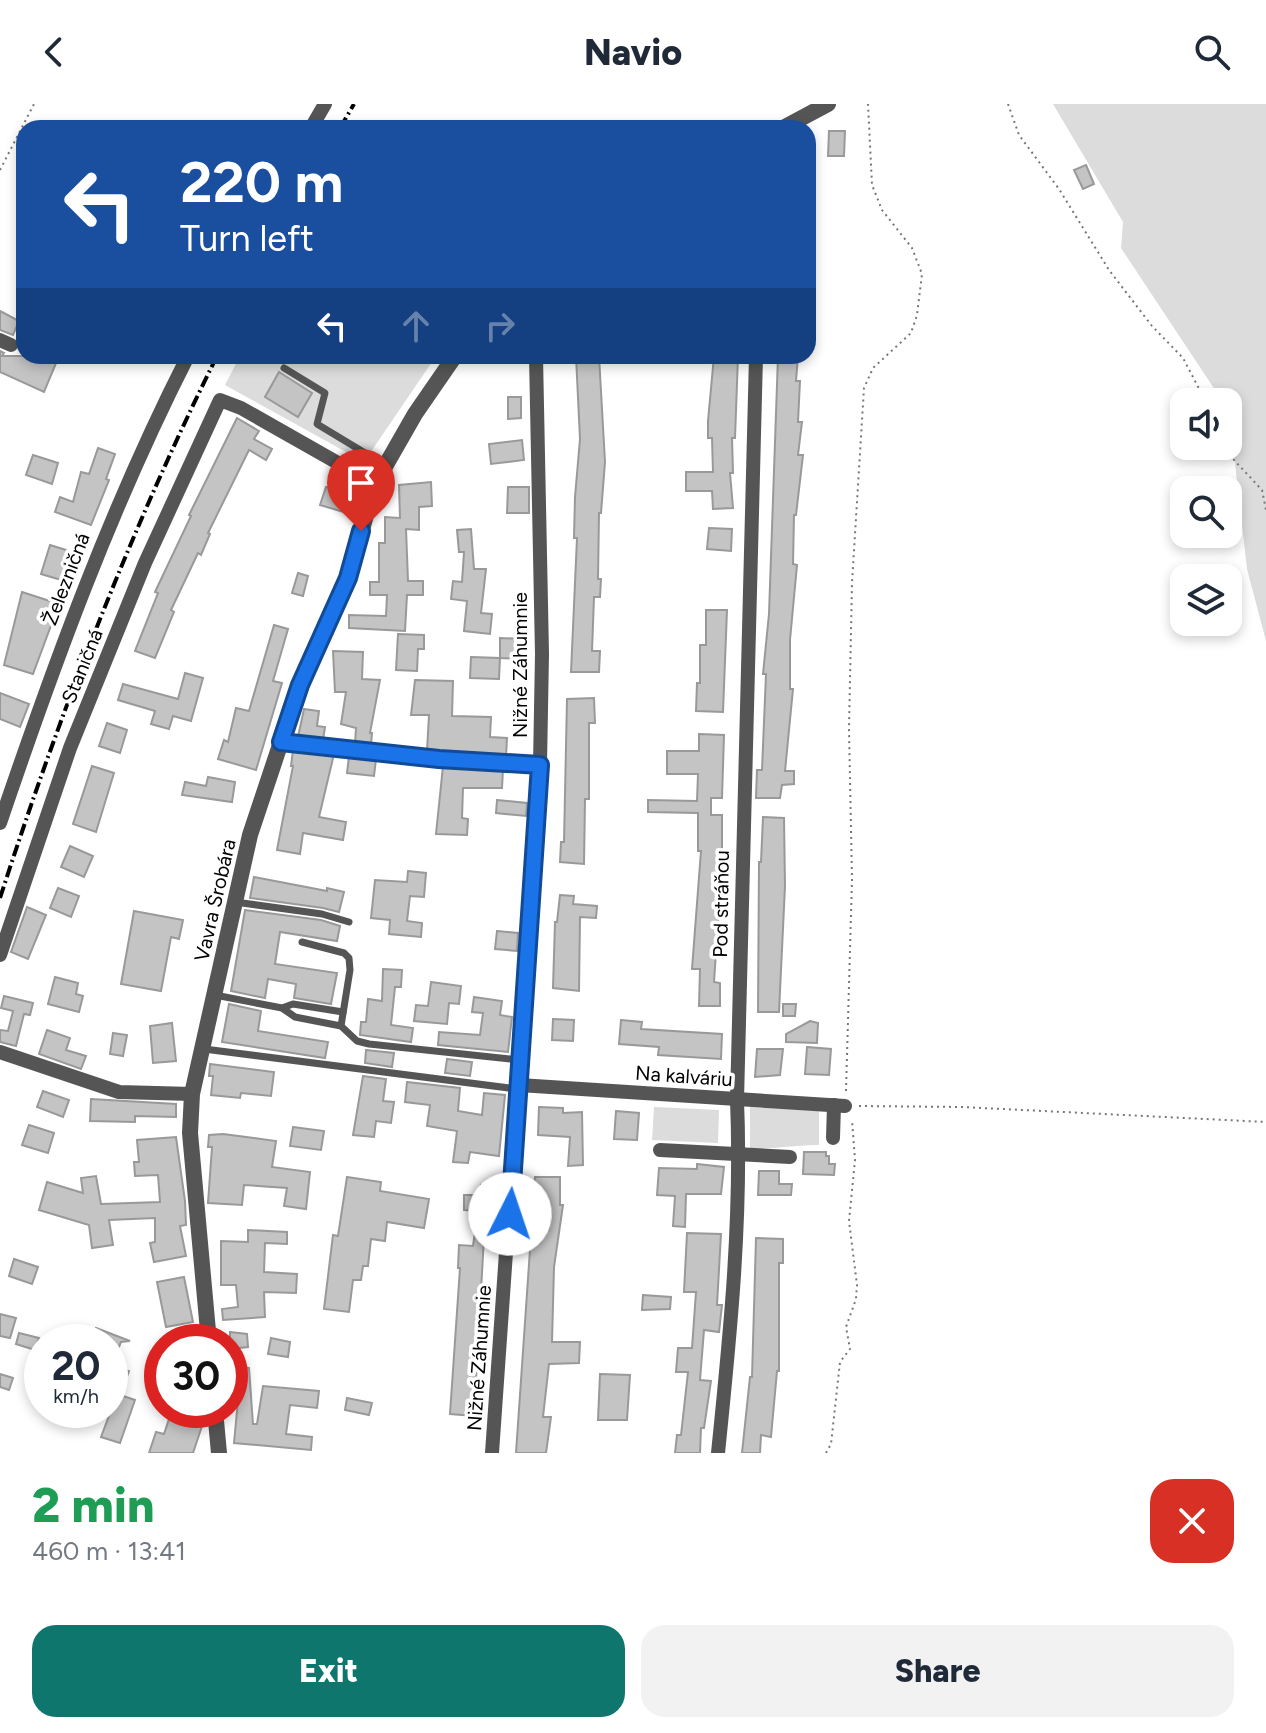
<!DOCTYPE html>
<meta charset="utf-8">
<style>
body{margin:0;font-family:Figtree,sans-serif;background:#f2f2f3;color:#1f2937;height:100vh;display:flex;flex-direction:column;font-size:30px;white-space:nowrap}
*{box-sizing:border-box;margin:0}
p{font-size:26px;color:#747a83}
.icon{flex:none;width:44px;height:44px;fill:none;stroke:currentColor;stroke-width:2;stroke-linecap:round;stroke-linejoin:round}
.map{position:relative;height:1349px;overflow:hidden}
.details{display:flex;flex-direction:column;background:#fff;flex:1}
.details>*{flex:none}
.guide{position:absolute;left:16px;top:16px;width:800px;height:244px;border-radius:24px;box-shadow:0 4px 12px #0003;background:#1a4fa0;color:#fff;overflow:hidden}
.controls{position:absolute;left:1170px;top:284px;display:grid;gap:16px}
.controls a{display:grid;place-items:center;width:72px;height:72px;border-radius:16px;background:#fff;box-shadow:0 4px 12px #0003;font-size:40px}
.speed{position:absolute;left:24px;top:1220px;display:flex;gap:16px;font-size:40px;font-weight:700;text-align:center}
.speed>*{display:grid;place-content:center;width:104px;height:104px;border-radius:50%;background:#fff;box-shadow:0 4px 12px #0003;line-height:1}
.speed small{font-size:20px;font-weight:400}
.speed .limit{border:12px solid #d22;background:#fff;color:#111}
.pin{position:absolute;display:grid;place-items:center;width:68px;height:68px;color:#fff;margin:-82px -34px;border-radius:50% 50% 50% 0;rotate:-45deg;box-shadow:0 0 8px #0007}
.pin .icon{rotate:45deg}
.me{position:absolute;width:88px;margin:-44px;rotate:4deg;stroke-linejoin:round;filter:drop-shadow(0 0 6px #0008)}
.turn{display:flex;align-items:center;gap:28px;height:168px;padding:0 32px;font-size:36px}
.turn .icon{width:104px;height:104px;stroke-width:2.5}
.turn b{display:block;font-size:56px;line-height:68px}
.lanes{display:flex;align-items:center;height:76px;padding:0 32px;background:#0003;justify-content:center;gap:40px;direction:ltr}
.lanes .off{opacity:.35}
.round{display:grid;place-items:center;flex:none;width:84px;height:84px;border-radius:24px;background:#f2f2f3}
.overview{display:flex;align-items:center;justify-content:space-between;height:136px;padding:0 32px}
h1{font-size:48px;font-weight:800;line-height:60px;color:#1e9e55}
.primary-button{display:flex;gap:16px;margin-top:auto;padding:16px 32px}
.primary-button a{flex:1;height:92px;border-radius:24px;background:#0f766e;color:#fff;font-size:32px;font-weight:800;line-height:92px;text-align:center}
.primary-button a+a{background:#f2f2f3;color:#1f2937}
header{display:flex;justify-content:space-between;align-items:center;height:104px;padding:0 32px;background:#fff;font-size:36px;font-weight:800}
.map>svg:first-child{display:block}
</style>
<header><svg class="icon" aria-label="back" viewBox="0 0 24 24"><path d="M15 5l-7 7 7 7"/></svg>Navio<svg class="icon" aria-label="search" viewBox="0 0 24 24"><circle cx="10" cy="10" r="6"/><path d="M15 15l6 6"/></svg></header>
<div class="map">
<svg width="1266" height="1349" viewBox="0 0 1266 1349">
<rect width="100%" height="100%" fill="#fff"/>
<g fill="#dcdcdc">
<path d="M1053 0H1266V537L1247 465 1228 298H1223L1121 144 1123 118Z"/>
<path d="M240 252H436L364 358 225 281Z"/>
<path d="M654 1003 719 1006 718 1039 652 1036Z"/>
<path d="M750 1003 819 1007V1041C795 1041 774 1045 750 1045Z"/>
</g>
<g fill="#c4c4c4" stroke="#999" stroke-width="2">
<path d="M829 27H845L844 52H828Z"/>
<path d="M1086 61 1094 80 1083 85 1074 66Z"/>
<path d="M0 207 19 217 13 231 0 226Z"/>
<path d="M0 247 4 249 2 252H59L44 288 0 268Z"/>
<path d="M576 252H599L605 358 601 409H599L598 475H601L600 493H594L592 547H600L599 568H571L577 434H574L575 393 580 335Z"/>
<path d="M714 252H738L735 334H732L733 369H730L733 404 713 405 712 387H686V368H713L712 334H708V317Z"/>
<path d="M778 252H798L796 277H800L798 318H802L798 351H803L796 411H794L793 460 797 461 790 536V585H793L785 667H794V680L782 681 780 694H756L757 666H762L766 570H763L769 510Z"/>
<path d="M279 268 312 289 298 313 265 293Z"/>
<path d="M508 293H521V314L508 315Z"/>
<path d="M237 314 259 327 254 335 272 345 266 356 249 346 208 429 210 430 201 451 198 449 171 506 174 508 155 554 135 547 158 489 155 488 191 412 189 411Z"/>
<path d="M522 336 524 356 491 360 489 340Z"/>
<path d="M98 344 115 350 106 375 109 376 91 421 55 408 60 393 73 398 81 368 89 370Z"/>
<path d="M33 351 58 359 52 380 26 371Z"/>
<path d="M431 378 432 402 419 403V426L406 425 408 477H423V491H407L405 527 349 524V511L386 512 387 491H370V478H379V439H385V413L400 414 399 381Z"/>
<path d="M326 383 353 389 347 409 320 401Z"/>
<path d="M508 383H529V409H507Z"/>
<path d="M709 424 732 425 731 447 707 445Z"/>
<path d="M471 425 474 465H486L481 509 492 510 490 530 464 527 467 497 451 495 453 477 462 478 464 448H459L457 426Z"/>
<path d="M50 441 76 449 68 478 41 470Z"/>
<path d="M298 469 308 472 303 492 292 489Z"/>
<path d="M22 488 59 500 33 570 4 561Z"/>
<path d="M706 506H727L723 608 696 607 697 579H700V541H706Z"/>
<path d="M274 521 288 525 273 577 282 579 256 666 218 655 224 636 228 638 236 604 249 607Z"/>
<path d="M398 530 424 531V545H418L417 567 396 566Z"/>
<path d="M500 534 526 535V555L500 554Z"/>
<path d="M333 547 363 548 362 575 380 576 370 629H372L371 641 355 639 356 624 341 620 346 588H335Z"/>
<path d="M471 553 500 554 499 575 470 574Z"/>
<path d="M185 569 203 574 191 617 173 612 169 625 151 620 155 607 118 596 123 580 178 595Z"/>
<path d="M415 576 453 577 452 612 491 613 490 633 507 634 506 652 427 647 429 611H411Z"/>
<path d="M0 589 29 600 20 623 0 615Z"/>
<path d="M594 594 595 619H589V695H585L584 760 560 758 561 738H564L567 595Z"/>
<path d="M304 605 319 607 317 622 325 623 323 636 298 633Z"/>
<path d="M107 619 127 626 120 649 99 642Z"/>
<path d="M699 630 724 631 722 694H711V711H722V758L714 878 720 879V902H699L700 865H692L701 747H698V709L648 708V696L697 697 698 670H667V647H699Z"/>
<path d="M293 646 334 650 319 713 346 718 343 736 303 729 300 750 277 746 293 662H291Z"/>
<path d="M349 652 376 655 374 672 347 669Z"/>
<path d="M92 662 114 669 96 728 73 720Z"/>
<path d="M443 662 503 665 502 684H463L462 714 468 715 467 731 436 730Z"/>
<path d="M208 673 235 678 232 698 182 691 185 678 206 682Z"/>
<path d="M497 696 527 699 526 712 496 709Z"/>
<path d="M763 713 784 714 785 782 779 908H758L759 758H761Z"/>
<path d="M70 742 93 752 84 773 61 763Z"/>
<path d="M408 767 426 769 424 793 410 792 407 817 422 819 421 833 389 830 390 816 371 814 375 776 407 778Z"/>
<path d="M254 773 327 787V784L344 788 339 808 323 804 250 794Z"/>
<path d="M58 784 79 792 71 813 50 804Z"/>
<path d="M560 791 574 792 573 800 597 802 596 814 580 813 579 887 553 884 555 818H557Z"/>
<path d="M27 803 46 811 28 855 11 848Z"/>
<path d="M245 806 321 816 340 822 337 837 280 828 275 860 337 869 331 900 294 894 296 880 268 875 265 894 231 887Z"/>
<path d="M134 807 183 816 179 835 171 833 161 887 121 880Z"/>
<path d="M497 827 518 829 517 847 495 845Z"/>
<path d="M383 865 402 866 401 883H395L391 921 413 924 411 938 360 931 361 918H366L368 895 382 897Z"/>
<path d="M55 873 78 879 76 890 83 892 79 908 48 900Z"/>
<path d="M431 878 461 882 459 900 449 899 447 920 414 917 416 901 428 902Z"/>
<path d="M4 892 33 899 30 911 24 910 16 942 0 938V926L8 927 13 907 1 904Z"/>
<path d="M474 893 502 897 500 911 512 913 508 948 438 941 439 928 480 931 483 909 472 908Z"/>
<path d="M229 900 261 907 258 927 328 938 325 954 222 938Z"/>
<path d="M783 900H796L795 912H783Z"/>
<path d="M553 915 574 916 573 937 552 936Z"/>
<path d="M621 916 642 918 641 925 722 930 721 955 658 951 659 943 619 940Z"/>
<path d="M810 917 818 919 817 939 786 938V930Z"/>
<path d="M172 919 176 957 153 959 150 922Z"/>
<path d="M47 926 70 934 66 946 86 952 81 965 39 950Z"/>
<path d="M113 929 127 931 123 952 110 950Z"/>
<path d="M807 943 831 945 829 971 805 970Z"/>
<path d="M757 945H783L780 971 755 973Z"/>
<path d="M366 946 394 949 392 963 365 959Z"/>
<path d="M447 955 472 958 470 972 445 969Z"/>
<path d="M210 960 274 968 271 992 241 989 240 994 211 991 213 972H209Z"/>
<path d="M363 972 386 975 383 997 394 998 391 1019 376 1017 374 1033 353 1031Z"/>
<path d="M407 978 460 984 458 1007 482 1011 484 989 505 991 499 1052 470 1048 468 1059 453 1058 457 1027 427 1022 430 1001 405 998Z"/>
<path d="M43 987 69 996 63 1013 37 1003Z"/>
<path d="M91 995 176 1000V1013L135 1012V1018L90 1017Z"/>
<path d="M539 1003 563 1004V1009L582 1008 583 1061 568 1062 570 1033 538 1031Z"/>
<path d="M616 1007 639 1009 637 1036 614 1035Z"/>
<path d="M29 1021 54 1029 48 1049 22 1041Z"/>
<path d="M293 1023 324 1027 321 1046 290 1042Z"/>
<path d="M223 1030 276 1037 272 1063 310 1068 306 1105 284 1102 287 1084 244 1081 242 1101 208 1099 212 1043H208L209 1031Z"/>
<path d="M176 1033 185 1097 186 1121 180 1122 186 1152 154 1158 150 1139 155 1138V1114L109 1116 113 1141 92 1144 89 1121 39 1106 47 1078 83 1089 81 1074 96 1072 101 1100 160 1098 158 1071 135 1072 134 1058H139L137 1036Z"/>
<path d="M804 1048H826V1052H829V1060H835L834 1071 803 1070Z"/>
<path d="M697 1060 724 1063 721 1090H686L685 1123 673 1122 675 1092 657 1091 659 1064 697 1065Z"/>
<path d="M759 1067H779V1080H792L791 1091H758Z"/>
<path d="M347 1073 381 1078 380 1087 429 1095 424 1124 387 1118 385 1137 371 1135 368 1162H363L361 1176H353L349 1208 324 1205 333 1131 338 1132Z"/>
<path d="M535 1073H560V1101H563L554 1163 552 1238H580L579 1259 549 1260 543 1313H551L546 1349H516Z"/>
<path d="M481 1081 488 1082V1114H494L491 1134 484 1133 474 1312 450 1310 460 1164H458L459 1141 473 1142 478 1107 464 1106V1091H480Z"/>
<path d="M248 1126 287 1128V1140L265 1139 264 1168 297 1170 296 1189 264 1188 265 1213 223 1216 222 1205 238 1203 236 1181H221V1137L248 1138Z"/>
<path d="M687 1129 721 1130 717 1201H722L719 1228 704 1226 700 1276 711 1277 704 1324H701L700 1349H675L677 1331H681L688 1268H676L678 1244H692L696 1188H684Z"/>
<path d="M756 1134 783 1135V1159H779V1267H777L771 1333 761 1331 760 1349H742L750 1273H752Z"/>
<path d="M14 1155 38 1163 32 1180 9 1172Z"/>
<path d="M184 1173 193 1218 166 1223 157 1178Z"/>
<path d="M643 1191 671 1193 670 1205 642 1206Z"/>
<path d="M0 1210 16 1214 10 1234 0 1232Z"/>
<path d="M96 1224 130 1237 121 1238 112 1261 129 1267 120 1291 135 1296 120 1339 101 1333 110 1309V1238H91Z"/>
<path d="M230 1228 247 1230 248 1243 230 1245Z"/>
<path d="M19 1229 39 1234 35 1246 16 1240Z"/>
<path d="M271 1234 290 1238 288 1253 268 1250Z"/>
<path d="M231 1262 249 1264 253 1320H257L263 1282 319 1287 317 1304 290 1301 286 1330 312 1333 311 1346 234 1339 238 1296 230 1295Z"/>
<path d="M0 1270 13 1274 9 1286 0 1283Z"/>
<path d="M600 1270 630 1271 627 1316H598Z"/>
<path d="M347 1294 372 1299 369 1311 345 1306Z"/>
<path d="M172 1306H204L205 1313 193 1349H149L156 1328 164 1330Z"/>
</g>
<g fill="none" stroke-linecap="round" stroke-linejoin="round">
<g stroke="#777" stroke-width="2" stroke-dasharray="2 4" stroke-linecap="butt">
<path d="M1008 0 1019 31 1059 85 1109 166 1152 222 1183 254 1206 298"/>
<path d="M0 66 34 0"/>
<path d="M1221 342 1262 386 1266 406"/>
<path d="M846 987 852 775 849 625 852 479 864 284 873 264 911 229 917 211 922 170 912 144 882 106 872 81 868 0"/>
<path d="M859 1002 962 1003 1266 1018"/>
<path d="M826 1349 831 1340 840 1258 850 1245 846 1223 856 1195 857 1181 849 1117 855 1056 852 1016"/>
</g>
<g stroke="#555" stroke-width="7">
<path d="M284 264 325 289 317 320 385 361"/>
<path d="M281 638 439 655 540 661"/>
<path d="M235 798 322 810 349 818"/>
<path d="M302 838 344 849 349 854 350 866 341 922"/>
<path d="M215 891 282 904 295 913 341 922 357 937 369 940 519 956"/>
<path d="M282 904 293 900 343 908"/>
<path d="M204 945 517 985"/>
</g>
<g stroke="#555" stroke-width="14">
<path d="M311 24 325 0"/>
<path d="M0 236 11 241"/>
<path d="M0 719C54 560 111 403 188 252"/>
<path d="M0 851 70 644 145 459 220 296 241 304 375 380"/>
<path d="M0 948 119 988 192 990"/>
<path d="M519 981 845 1002"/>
<path d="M833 1034 834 1001"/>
<path d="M660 1046 790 1053"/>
<path d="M492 1349 540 661 542 550 536 252"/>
<path d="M718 1349C730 1232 742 1114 737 996L756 252"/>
</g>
<g stroke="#555" stroke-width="16">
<path d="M783 24 828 0"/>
<path d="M209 1238 190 1029 192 990 250 731 300 581 348 474 375 380 415 310 455 252"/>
<path d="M215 1306 219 1349"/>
</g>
<g stroke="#000" stroke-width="4" stroke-dasharray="12 4 2 4" stroke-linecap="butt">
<path d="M340 24 354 0"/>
<path d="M0 794C60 609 130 427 217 252"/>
</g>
</g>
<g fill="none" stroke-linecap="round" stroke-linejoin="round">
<defs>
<path id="route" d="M361 427 348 474 300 581 281 638 439 655 540 661 510 1110"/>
</defs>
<use href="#route" stroke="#114b97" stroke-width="20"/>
<use href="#route" stroke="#1a73e8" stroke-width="14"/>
</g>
<g text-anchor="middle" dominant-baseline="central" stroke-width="7" stroke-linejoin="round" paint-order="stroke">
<g font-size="20" fill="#000" stroke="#fff">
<text transform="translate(66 475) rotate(-69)">Železničná</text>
<text transform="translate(520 561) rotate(-90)">Nižné Záhumnie</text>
<text transform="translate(82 562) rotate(-68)">Staničná</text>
<text transform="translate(215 796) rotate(-77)">Vavra Šrobára</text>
<text transform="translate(721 800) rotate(-89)">Pod stráňou</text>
<text transform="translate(684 972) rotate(4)">Na kalváriu</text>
<text transform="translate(479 1254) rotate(-86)">Nižné Záhumnie</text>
</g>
</g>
</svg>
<div class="controls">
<a><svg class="icon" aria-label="sound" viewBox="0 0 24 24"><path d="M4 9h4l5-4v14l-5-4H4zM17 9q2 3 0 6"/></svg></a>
<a><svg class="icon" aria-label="search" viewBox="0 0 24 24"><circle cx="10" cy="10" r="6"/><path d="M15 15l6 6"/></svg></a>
<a><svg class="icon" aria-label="layers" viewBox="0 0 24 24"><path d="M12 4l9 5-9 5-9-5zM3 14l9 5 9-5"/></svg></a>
</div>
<div class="speed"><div>20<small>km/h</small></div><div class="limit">30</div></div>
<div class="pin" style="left:361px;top:427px;background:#d93025"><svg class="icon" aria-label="arrive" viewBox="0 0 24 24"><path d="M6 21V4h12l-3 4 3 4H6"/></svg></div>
<svg class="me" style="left:510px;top:1110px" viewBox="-20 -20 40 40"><circle r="19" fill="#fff"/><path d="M0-13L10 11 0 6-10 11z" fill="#1a73e8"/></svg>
<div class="guide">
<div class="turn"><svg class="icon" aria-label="left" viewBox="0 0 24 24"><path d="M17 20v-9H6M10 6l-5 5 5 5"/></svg><div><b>220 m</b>Turn left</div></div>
<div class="lanes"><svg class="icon" aria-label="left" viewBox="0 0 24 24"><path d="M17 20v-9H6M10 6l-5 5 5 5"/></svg><svg class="icon off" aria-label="ahead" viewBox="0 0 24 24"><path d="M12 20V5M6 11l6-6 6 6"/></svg><svg class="icon off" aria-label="right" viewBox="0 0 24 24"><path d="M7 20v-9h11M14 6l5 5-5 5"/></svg></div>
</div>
</div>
<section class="details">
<div class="overview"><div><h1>2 min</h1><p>460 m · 13:41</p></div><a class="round" style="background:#d93025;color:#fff"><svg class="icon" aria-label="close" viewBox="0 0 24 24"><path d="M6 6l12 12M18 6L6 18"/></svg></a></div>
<div class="primary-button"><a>Exit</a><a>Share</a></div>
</section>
